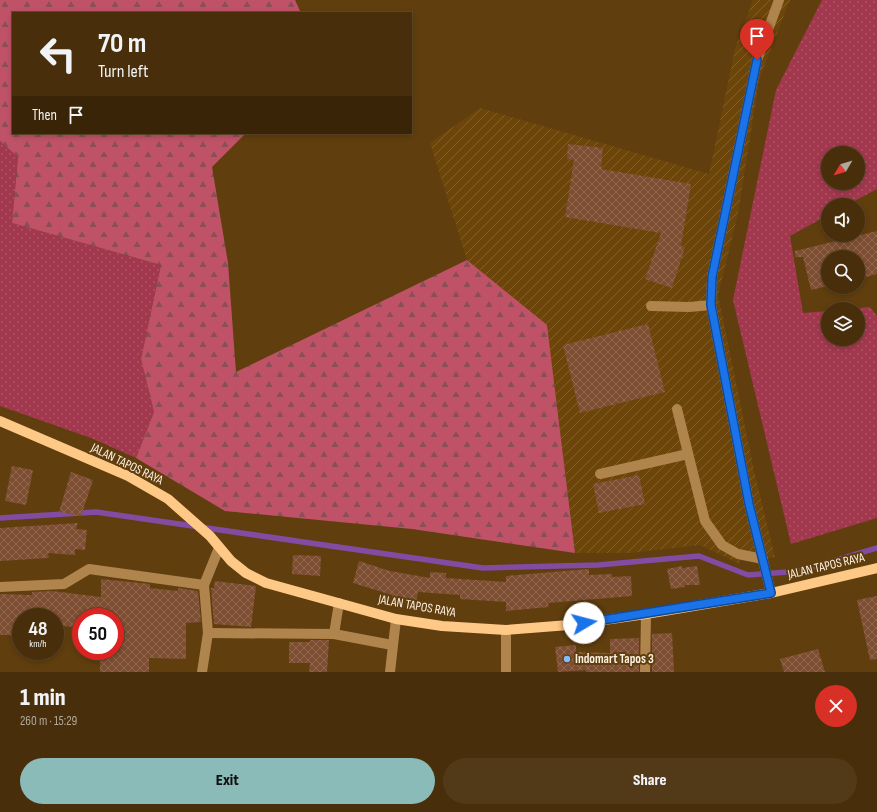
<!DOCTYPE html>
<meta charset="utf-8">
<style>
body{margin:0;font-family:"Sofia Sans Condensed",sans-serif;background:#523a18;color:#f1f3f6;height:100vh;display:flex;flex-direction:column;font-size:15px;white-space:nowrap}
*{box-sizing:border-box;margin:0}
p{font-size:13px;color:#b1a89c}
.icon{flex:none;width:22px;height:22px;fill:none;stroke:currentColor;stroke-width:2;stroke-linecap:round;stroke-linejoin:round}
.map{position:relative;height:672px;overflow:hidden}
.details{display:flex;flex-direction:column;background:#482e0a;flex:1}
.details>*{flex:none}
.hud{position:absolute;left:12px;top:12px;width:400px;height:122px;border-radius:0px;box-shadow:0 2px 6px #0003,0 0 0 1px #604a2b;background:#482e0a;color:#f1f3f6;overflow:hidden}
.needle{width:26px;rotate:232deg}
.controls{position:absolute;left:821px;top:146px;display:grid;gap:8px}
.controls a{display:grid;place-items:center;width:44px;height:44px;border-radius:50%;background:#482e0a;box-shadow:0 2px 6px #0003,0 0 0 1px #604a2b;font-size:20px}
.speed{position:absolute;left:12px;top:608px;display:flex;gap:8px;font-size:20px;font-weight:700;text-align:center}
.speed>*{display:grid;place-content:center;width:52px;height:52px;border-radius:50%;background:#482e0a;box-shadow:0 2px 6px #0003,0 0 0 1px #604a2b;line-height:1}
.speed small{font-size:10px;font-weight:400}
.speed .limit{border:6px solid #d22;background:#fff;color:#111}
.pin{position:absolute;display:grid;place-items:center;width:34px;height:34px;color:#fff;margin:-41px -17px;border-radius:50% 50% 50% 0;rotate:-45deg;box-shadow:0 0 4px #0007}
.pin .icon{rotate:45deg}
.me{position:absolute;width:44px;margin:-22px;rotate:82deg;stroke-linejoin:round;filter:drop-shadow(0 0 3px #0008)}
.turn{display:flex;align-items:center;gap:14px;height:84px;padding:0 20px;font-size:18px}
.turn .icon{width:52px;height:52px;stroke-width:2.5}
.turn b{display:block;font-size:28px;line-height:34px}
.then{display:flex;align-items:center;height:38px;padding:0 20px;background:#0003;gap:8px;font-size:15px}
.round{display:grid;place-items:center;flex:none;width:42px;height:42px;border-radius:21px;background:#523a18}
.headline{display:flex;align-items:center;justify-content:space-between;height:68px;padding:0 20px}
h1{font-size:24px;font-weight:800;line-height:30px}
.cta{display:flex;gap:8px;margin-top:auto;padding:8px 20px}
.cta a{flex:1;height:46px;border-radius:24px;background:#8bbbb9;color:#111;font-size:16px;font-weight:800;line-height:46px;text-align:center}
.cta a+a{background:#523a18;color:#f1f3f6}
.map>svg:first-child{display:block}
</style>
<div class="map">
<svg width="877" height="672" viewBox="0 0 877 672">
<defs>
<pattern id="industrial-furrows" width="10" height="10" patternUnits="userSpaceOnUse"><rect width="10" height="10" fill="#6c450a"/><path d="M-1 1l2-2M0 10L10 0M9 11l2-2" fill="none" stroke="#82602e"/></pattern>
<pattern id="grass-dots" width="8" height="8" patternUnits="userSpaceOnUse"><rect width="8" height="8" fill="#a1384e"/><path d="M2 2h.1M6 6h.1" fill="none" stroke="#af5567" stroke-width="1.8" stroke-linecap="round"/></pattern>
<pattern id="forest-firs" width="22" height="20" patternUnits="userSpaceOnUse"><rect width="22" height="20" fill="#bf5266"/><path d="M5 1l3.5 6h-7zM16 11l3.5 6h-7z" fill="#8b4e57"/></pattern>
<pattern id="building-cross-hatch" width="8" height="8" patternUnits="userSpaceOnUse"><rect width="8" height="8" fill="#7d4e32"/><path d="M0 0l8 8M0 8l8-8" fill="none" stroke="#906850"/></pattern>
</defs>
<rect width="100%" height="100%" fill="#603e0e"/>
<path fill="url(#industrial-furrows)" d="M753 0H790L759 80 738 214 718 295 755 475 775 557 763 559 738 554 740 564 700 545 630 553H575L547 326 467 260 430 143 480 108 709 174 735 49Z"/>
<g fill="url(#grass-dots)" fill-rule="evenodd">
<path d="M822 0H877V189L847 205H828V215L790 236 803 313 828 311V339H858V309H846L870 307 877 316V518L791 544 733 300 776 90ZM828 153H858V183H828Z"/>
<path d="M0 141 18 156 12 223 161 265 141 359 154 412 136 458 91 438 0 406Z"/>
</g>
<path fill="url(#forest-firs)" d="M0 0H295L301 13H13V133H246L212 167 228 263 236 372 467 260 547 325 575 553 412 529 225 511 136 458 154 412 141 359 161 265 12 223 18 157 0 141Z"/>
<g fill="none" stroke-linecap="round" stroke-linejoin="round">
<path stroke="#814ca2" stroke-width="5.5" d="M0 518 96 512 483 568 598 565 699 556 748 575 800 571 877 548"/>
</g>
<g fill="url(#building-cross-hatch)">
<path d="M568 144 603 148 601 169 691 184 681 246 685 247 672 288 645 279 661 233 565 217 574 160 567 159Z"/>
<path d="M877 231V274L858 279V257H828V286L811 290 803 257H795V251Z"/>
<path d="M648 324 665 392 580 413 563 345Z"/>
<path d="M12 466 33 470 26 505 5 501Z"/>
<path d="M71 472 93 480 81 516 59 512Z"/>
<path d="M639 475 645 504 599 513 593 484Z"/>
<path d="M78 523 76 529 87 530 85 550 75 549V555L48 553 49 558 0 561V528Z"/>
<path d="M293 555 321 556 320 576 292 574Z"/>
<path d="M359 561 390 571 430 578V572L446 573V578L506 582V576L589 569V575L612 574V577L631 576 632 596 548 603 549 607 506 611V602L460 599V595L418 592 416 604 392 600V595L353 583Z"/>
<path d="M682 566V568L697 566 700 585H685V587L671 589 667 569Z"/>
<path d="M101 579 150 584V588L178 591V588L198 591 201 622 186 623V659L149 658V672H100V651H115V617H81V628L55 625V617H17V635H0V594L32 595V592L52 591 101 597Z"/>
<path d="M215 581 256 586 251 627 214 624 211 588H214Z"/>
<path d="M877 596V659L870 660 857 600Z"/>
<path d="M672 633 674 672H652V634Z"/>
<path d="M639 638V672H586V670L558 672 555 647 576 645V652L610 653V639Z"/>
<path d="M310 640H329L327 672H309L310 663H289V642H310Z"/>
<path d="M818 649 825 672H784L780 659Z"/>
</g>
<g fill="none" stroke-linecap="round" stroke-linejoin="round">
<g stroke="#b0844d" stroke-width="10">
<path d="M651 306 689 307 711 305"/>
<path d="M677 409 705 521 722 545 738 554 763 559"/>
<path d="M600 474 688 454"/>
<path d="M0 587 64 584 89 569 204 585"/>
<path d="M771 593 749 504 711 305 712 277 757 60 779 0"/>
<path d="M506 630V672"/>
<path d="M208 633 334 634 392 645"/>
<path d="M334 634 339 603"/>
<path d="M202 672 208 633 204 585 219 548"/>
<path d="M390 672 396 619"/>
<path d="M645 672 646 614"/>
</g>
<path stroke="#fec987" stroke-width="10" d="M0 421 128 476 168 499 210 536 231 561 246 573 266 583 396 619 442 626 506 630 569 625 646 614 771 593 877 568"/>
</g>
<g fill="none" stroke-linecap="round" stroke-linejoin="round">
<defs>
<path id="route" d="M584 623 771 593 749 504 711 305 712 277 757 60"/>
</defs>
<use href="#route" stroke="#114b97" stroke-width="10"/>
<use href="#route" stroke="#1a73e8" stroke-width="7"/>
</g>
<circle fill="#83bcfa" stroke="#603e0e" stroke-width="1.5" cx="567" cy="659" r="4"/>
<g text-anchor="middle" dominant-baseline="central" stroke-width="4" stroke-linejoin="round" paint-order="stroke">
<g font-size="13" fill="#fdf1e3" stroke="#603e0e">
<text transform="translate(127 464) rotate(26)">JALAN TAPOS RAYA</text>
<text transform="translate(826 566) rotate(-13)">JALAN TAPOS RAYA</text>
<text transform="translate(417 606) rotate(10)">JALAN TAPOS RAYA</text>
</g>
<g font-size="13" font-weight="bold" fill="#fdf1e3" stroke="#603e0e" text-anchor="start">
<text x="575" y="659">Indomart Tapos 3</text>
</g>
</g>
</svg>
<div class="controls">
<a><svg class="needle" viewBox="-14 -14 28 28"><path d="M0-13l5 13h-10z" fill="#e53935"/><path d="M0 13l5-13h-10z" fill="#b1a89c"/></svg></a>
<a><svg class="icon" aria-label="sound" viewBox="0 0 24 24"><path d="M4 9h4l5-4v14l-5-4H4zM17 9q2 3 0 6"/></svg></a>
<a><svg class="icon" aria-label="search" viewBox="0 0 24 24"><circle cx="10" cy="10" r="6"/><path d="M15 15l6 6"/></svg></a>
<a><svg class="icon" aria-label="layers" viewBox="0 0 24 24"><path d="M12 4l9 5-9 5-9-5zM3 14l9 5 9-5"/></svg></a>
</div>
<div class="speed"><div>48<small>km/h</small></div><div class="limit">50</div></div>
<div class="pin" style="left:757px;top:60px;background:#d93025"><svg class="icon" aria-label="arrive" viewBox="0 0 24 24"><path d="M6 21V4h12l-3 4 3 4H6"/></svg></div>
<svg class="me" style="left:584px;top:623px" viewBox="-20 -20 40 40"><circle r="19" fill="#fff"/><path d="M0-13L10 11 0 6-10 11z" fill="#1a73e8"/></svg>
<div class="hud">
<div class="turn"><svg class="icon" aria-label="left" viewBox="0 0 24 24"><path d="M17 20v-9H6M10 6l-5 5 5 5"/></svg><div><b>70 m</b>Turn left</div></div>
<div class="then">Then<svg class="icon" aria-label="arrive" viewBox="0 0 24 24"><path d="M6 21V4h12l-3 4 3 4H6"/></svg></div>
</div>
</div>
<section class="details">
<div class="headline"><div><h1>1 min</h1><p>260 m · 15:29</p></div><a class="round" style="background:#d93025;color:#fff"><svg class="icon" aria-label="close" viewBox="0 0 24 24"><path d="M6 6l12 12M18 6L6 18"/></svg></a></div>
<div class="cta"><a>Exit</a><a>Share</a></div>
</section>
